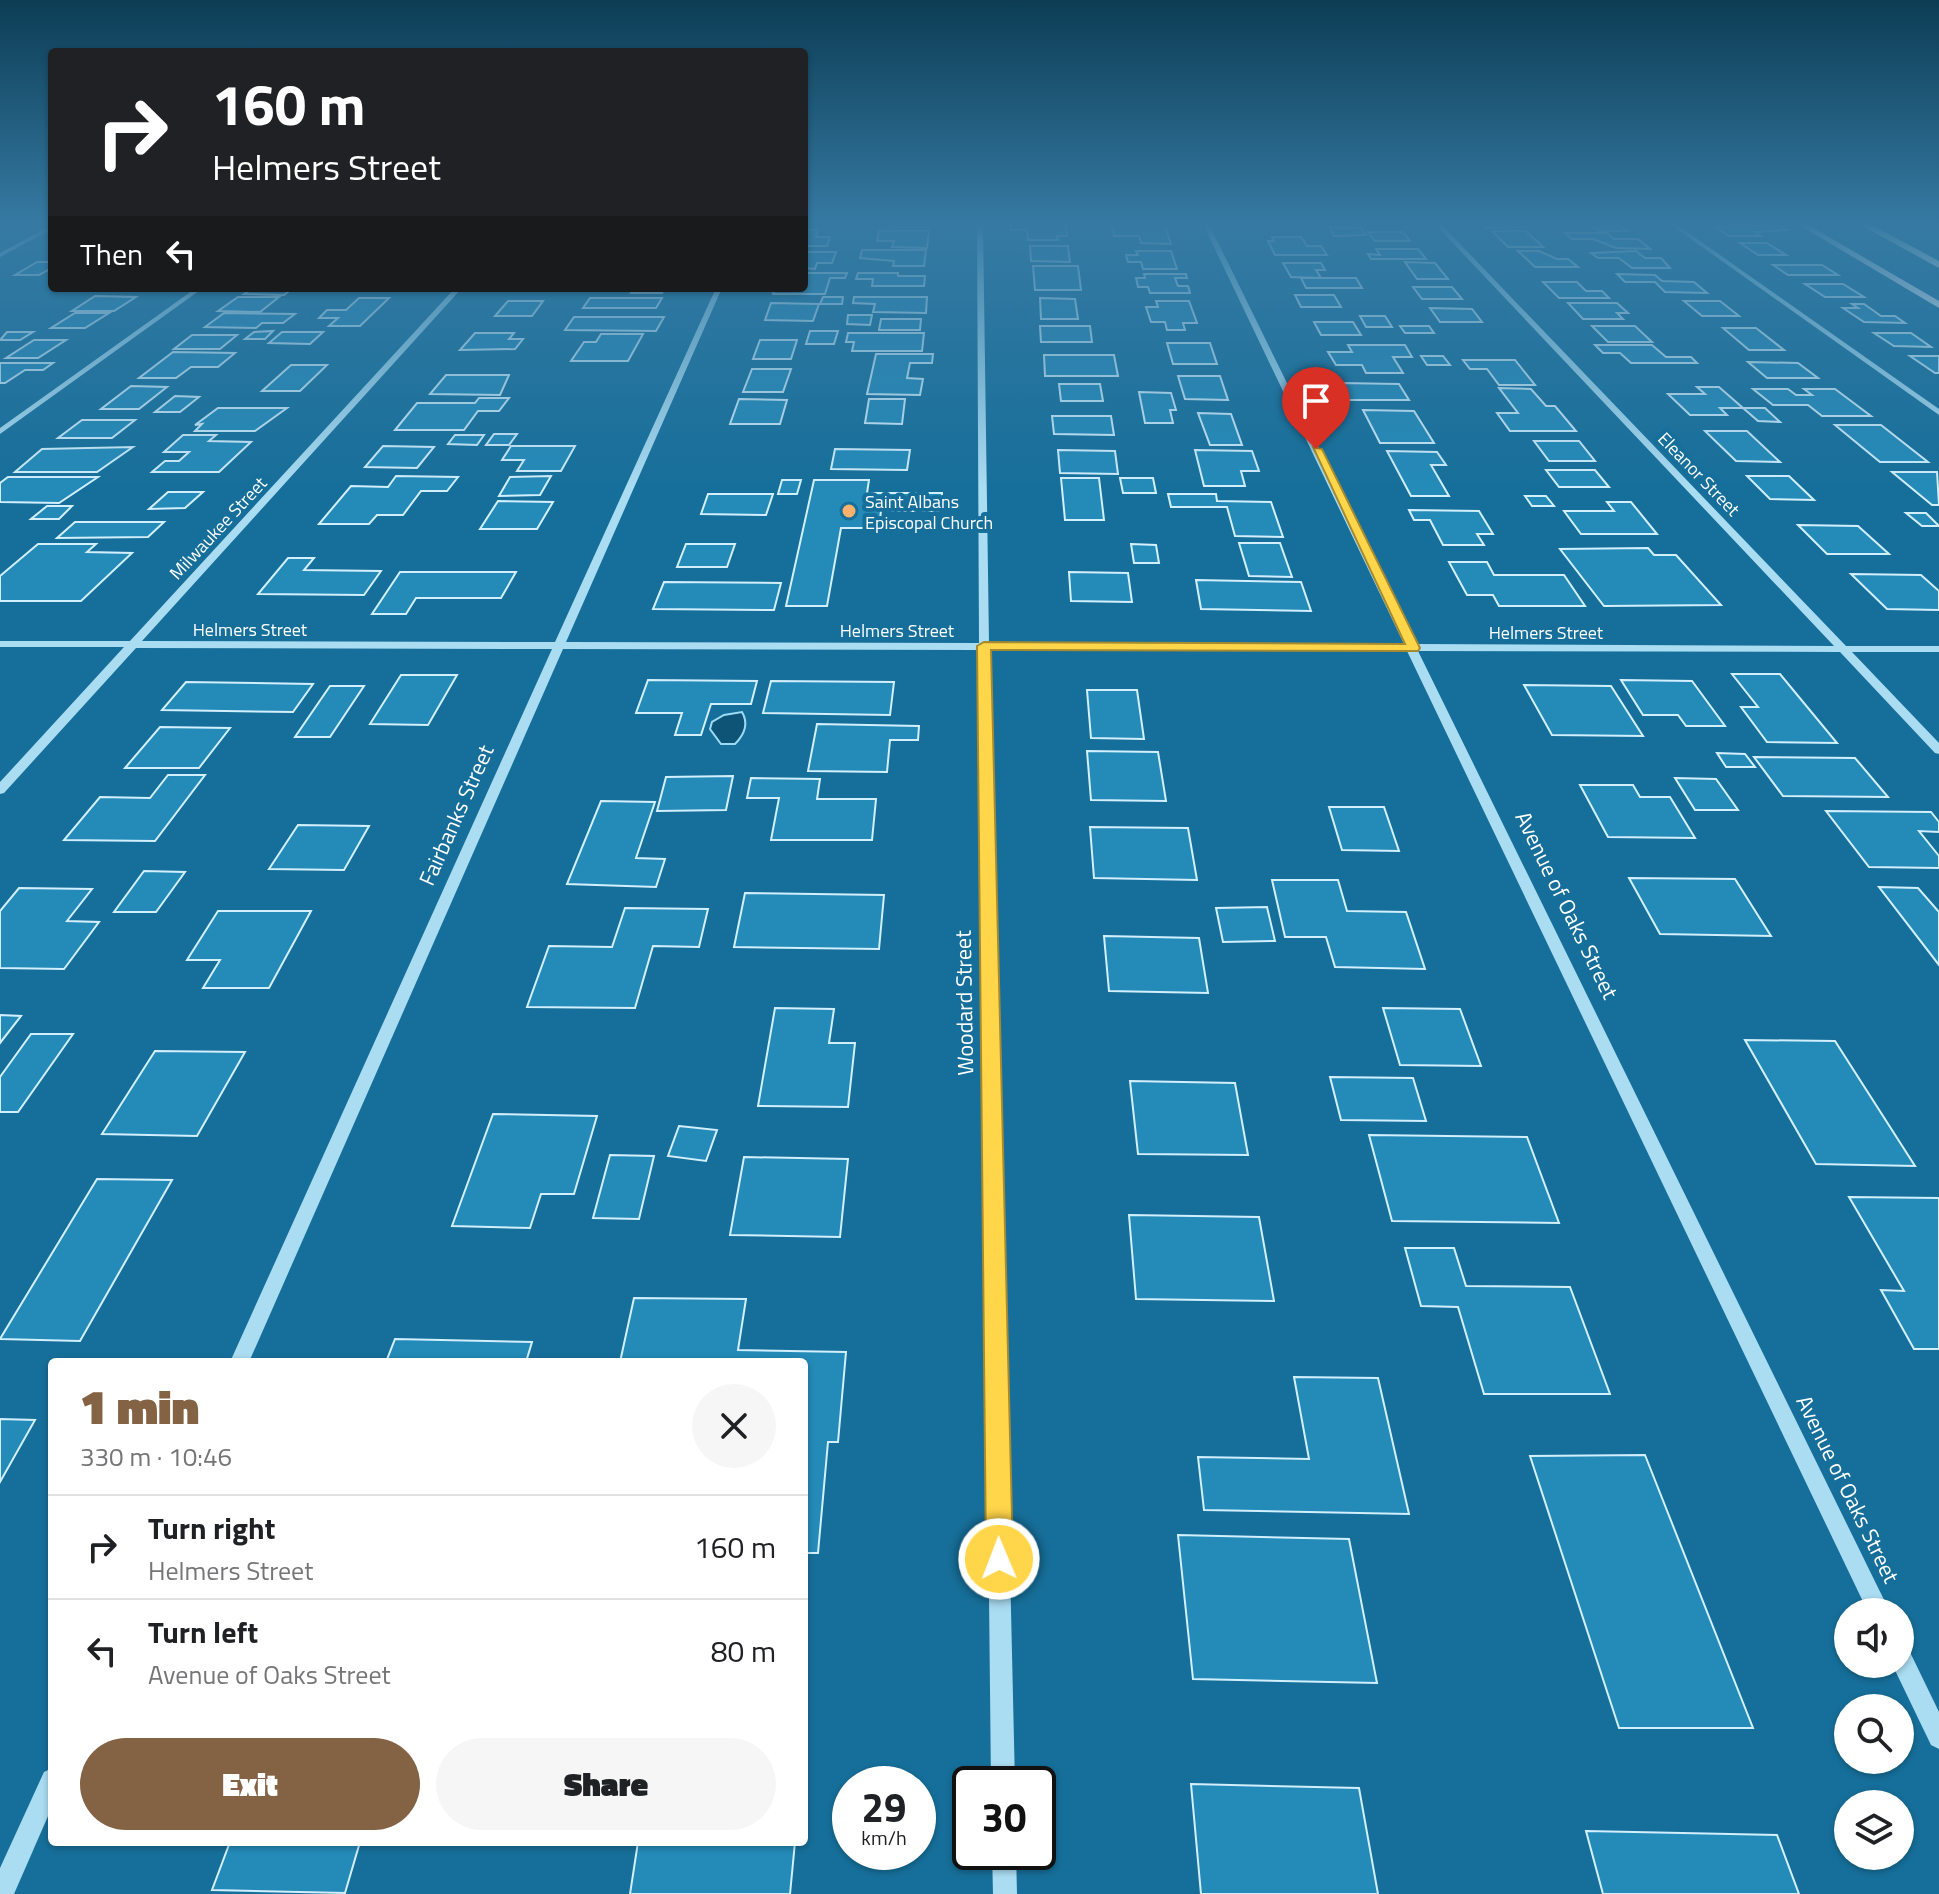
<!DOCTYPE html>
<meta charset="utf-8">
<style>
body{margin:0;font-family:"Titillium Web",sans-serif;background:#f6f6f6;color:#202124;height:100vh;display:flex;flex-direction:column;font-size:30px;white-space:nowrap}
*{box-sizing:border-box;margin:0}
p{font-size:26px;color:#757577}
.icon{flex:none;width:44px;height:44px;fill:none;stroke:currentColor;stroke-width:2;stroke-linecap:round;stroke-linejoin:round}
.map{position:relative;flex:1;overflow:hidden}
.side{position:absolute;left:48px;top:1358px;width:760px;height:488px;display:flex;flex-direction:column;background:#fff;border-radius:8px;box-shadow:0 2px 6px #0004}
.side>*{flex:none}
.hud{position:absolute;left:48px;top:48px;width:760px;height:244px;border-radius:8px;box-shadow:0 2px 6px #0004;background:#202124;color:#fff;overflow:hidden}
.fabs{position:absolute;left:1834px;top:1598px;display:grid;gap:16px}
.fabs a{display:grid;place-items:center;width:80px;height:80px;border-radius:50%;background:#fff;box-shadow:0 2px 6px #0004;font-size:40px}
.speed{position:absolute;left:832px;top:1766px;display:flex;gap:16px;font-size:40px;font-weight:700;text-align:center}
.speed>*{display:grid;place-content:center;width:104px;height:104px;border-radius:50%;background:#fff;box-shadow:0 2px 6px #0004;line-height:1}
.speed small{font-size:20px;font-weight:400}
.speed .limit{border:4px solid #111;border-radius:12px;background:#fff;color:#111}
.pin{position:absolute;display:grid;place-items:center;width:68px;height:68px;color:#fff;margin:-82px -34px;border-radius:50% 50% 50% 0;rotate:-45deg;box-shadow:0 0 8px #0007}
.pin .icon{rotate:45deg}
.me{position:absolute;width:88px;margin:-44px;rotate:359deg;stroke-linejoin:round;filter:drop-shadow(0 0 6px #0008)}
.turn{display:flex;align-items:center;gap:28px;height:168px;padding:0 32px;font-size:36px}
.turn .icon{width:104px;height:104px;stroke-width:2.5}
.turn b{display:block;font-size:56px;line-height:68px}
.then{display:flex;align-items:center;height:76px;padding:0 32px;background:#0003;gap:16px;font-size:30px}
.round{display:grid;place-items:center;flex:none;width:84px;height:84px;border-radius:42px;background:#f6f6f6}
.overview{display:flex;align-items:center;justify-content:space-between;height:136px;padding:0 32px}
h1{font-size:48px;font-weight:800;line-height:60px;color:#846244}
.action{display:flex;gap:16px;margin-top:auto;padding:16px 32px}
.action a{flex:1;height:92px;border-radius:48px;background:#846244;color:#fff;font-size:32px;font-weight:800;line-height:92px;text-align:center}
.action a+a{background:#f6f6f6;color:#202124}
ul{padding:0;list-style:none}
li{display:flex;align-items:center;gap:24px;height:104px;padding:0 32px;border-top:2px solid #e0e0e0}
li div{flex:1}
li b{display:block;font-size:30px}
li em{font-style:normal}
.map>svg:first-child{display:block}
</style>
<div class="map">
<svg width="1939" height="1894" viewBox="0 0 1939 1894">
<rect width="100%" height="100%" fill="#166f9a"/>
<path fill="#0e5477" stroke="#9ddbf5" stroke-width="2" d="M742 712C749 724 744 735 735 744H721L710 729 712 722 724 715Z"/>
<g fill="#248ab8" stroke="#d2effd" stroke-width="2">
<path d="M931 222 930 227H891L892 223H879Z"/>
<path d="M1479 222H1511L1518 227 1486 228Z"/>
<path d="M1583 222H1582H1615L1628 231H1600Z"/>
<path d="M1010 224H1066L1067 236H1057L1058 240H1028L1027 230H1011Z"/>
<path d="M1111 224 1165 225 1171 244 1141 243 1139 236H1114Z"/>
<path d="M1714 226H1779L1787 230 1755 232 1761 236H1729Z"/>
<path d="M1329 227 1361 228 1366 235 1334 236Z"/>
<path d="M804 230H818L816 237H830L827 246H804Z"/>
<path d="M879 231H929L927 248 892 247 894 241H877Z"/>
<path d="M1492 231H1526L1543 247H1508Z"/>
<path d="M1368 232H1403L1410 241H1375Z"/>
<path d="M1565 233H1607L1614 239H1638L1650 249 1616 248 1593 239H1572Z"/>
<path d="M1272 237H1301L1307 246H1321L1327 255H1275L1268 241H1274Z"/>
<path d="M1740 243H1767L1786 255H1758Z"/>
<path d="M1030 246H1068L1070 262 1031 261Z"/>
<path d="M1376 249H1418L1426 259H1371L1368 254 1380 255Z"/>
<path d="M862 250H926L924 266H893L894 261 860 258Z"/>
<path d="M1136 251H1171L1177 269H1143L1141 262H1128L1126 255H1138Z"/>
<path d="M1518 251H1539L1557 259H1568L1578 267H1535Z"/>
<path d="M1636 251 1645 258H1661L1670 268H1632L1619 258H1598L1591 253Z"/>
<path d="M804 252H836L832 263H817L815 269 804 268Z"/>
<path d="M37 262H52V268L39 275H15Z"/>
<path d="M1405 262 1435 263 1448 279H1417Z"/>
<path d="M1283 263H1321L1325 270H1316L1321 278 1291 277Z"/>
<path d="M1773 265H1822L1838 275H1788Z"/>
<path d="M1033 266H1078L1081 290H1035Z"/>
<path d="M807 273H847L845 278H830L825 294H773L775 288H804Z"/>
<path d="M858 273H898V276H925L924 286H872L873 279H856Z"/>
<path d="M1144 274H1186L1187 278H1175L1178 286H1188L1190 293H1150L1148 287H1138L1136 278H1145Z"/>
<path d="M1617 274 1655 275 1662 281 1694 282 1707 293 1665 292 1655 282H1625Z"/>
<path d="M1301 278H1356L1362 288H1306Z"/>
<path d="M1543 282H1577L1586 291H1602L1609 298H1559Z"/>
<path d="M1805 284H1843L1864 297H1825Z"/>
<path d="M1413 287H1452L1462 299H1422Z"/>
<path d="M253 288H293L284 295 244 294Z"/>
<path d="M634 288H665L662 293H631Z"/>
<path d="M1295 295H1334L1341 307H1301Z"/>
<path d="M95 296 136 297 114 311H72Z"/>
<path d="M238 297H279L260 312 218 311Z"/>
<path d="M823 297H843L842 304H820Z"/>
<path d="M854 297H927L926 313 873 312 875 304 853 303Z"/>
<path d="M359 298H389L360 326H329L338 318H319L327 310H346Z"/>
<path d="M590 298H662L656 308H583Z"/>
<path d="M1040 298 1075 299 1078 319H1041Z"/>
<path d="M508 301H543L532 316H495Z"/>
<path d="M1156 301H1189L1197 323H1183L1185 330H1167L1165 322H1151L1146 307H1158Z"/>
<path d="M1684 301H1720L1739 316H1702Z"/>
<path d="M771 303 819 304 813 321 765 320Z"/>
<path d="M1568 303H1617L1628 313H1617L1623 319H1583Z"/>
<path d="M1852 304H1864L1881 316H1895L1905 323 1864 322 1843 308H1858Z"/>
<path d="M1430 308 1472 309 1482 322H1440Z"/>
<path d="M75 313H109L85 328H51Z"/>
<path d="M224 313 295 314 283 323H262L256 328 205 327Z"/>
<path d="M848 315H872L870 325 847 324Z"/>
<path d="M1360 316H1385L1392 327H1366Z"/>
<path d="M574 317H664L656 331 565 330Z"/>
<path d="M881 319H921L920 330H879Z"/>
<path d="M1314 322H1353L1361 335H1321Z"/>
<path d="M1040 326H1090L1092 342H1041Z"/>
<path d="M1400 326H1429L1434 333H1405Z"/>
<path d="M1592 326H1635L1652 342H1608Z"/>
<path d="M1723 328H1756L1784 350H1749Z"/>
<path d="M273 331 265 339H245L254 332Z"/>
<path d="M810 331H838L834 344H806Z"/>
<path d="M7 332H33L20 340H0Z"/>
<path d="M282 332H323L310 344 269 343Z"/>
<path d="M475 333H514L509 339H523L515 349 460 350Z"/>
<path d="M848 333H924L922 351H852L854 342H846Z"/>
<path d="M1874 333H1911L1931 347 1894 346Z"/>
<path d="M601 334H643L628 361H571L584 342H596Z"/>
<path d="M192 335H237L220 349H174Z"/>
<path d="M34 340H66L38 358H6Z"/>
<path d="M760 340H797L791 359H753Z"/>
<path d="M1167 343H1210L1217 364H1173Z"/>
<path d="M1348 345H1405L1412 357H1393L1403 373H1366L1362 365H1336L1328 352H1352Z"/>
<path d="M1595 345H1652L1666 357H1691L1697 363H1631L1620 353H1603Z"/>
<path d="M173 352 235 353 218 367H191L176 378H139Z"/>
<path d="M876 354H933L932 363H910L907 378 923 379 920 395 867 394Z"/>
<path d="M1044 355H1114L1118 376H1045Z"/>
<path d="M1421 356H1443L1450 365H1427Z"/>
<path d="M1910 356H1939V373H1935Z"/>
<path d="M1463 360H1515L1535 385H1499L1487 369H1470Z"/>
<path d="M1748 362 1798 363 1818 378H1767Z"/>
<path d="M0 363H53L43 370H25L5 383H0Z"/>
<path d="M291 365H327L300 391H262Z"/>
<path d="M752 369H791L783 392H743Z"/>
<path d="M446 375H509L500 395 430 394Z"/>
<path d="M1178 376H1220L1228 400 1185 399Z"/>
<path d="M1341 383 1399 384 1409 400H1349Z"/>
<path d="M1059 384H1100L1103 401H1061Z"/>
<path d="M131 386 167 387 139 409H101Z"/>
<path d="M1697 387H1719L1743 408H1720L1727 415H1690L1668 394H1705Z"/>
<path d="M1499 388 1531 389 1546 406H1555L1576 431H1510L1497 413H1518Z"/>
<path d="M1753 389H1788L1796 395H1812L1804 389H1835L1871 416H1822L1808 405H1773Z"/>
<path d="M1139 392 1171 393 1176 410H1170L1173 423H1145Z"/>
<path d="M175 396 199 397 180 412H155Z"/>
<path d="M479 398H509L499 411H478L464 430H395L417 403H475Z"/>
<path d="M739 399 787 400 780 424H730Z"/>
<path d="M869 399H905L902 424 865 423Z"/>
<path d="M218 408H287L255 431H195L202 424 195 425Z"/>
<path d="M1743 408H1765L1780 422 1758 421Z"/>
<path d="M1363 410 1414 411 1434 443H1380Z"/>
<path d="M1198 413 1231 414 1242 445H1210Z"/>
<path d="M1052 416H1111L1114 435 1054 434Z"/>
<path d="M82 420H135L112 438H58Z"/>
<path d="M1835 425H1881L1928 462H1880Z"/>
<path d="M1705 431H1747L1780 462 1736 461Z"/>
<path d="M494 434H517L509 445H486Z"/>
<path d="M183 435H216L209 441 251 442 219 472H152L165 461H179L189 452H164Z"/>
<path d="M455 435H484L477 445 448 444Z"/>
<path d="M1534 441H1579L1595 461H1549Z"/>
<path d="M383 446 434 447 417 468 365 467Z"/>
<path d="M511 446H575L561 471H517L524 460H502Z"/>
<path d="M133 447 97 472H15L42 449Z"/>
<path d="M835 449 910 450 907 470 831 469Z"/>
<path d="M1058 450 1115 451 1118 474 1060 473Z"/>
<path d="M1195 450 1252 451 1259 471H1241L1245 486H1204Z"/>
<path d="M1387 451 1437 452 1446 465H1431L1449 496H1411Z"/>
<path d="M1546 470H1595L1609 487H1559Z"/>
<path d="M1892 472H1937L1939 505H1932Z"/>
<path d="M396 476 458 477 447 491H421L403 515H377L369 524H319L351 486 388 487Z"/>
<path d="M551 476 540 495 499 496 510 477Z"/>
<path d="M1747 476H1789L1814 500 1770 499Z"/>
<path d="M8 477H98L59 503 0 502V483Z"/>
<path d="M1061 478H1099L1104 520H1065Z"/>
<path d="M1120 478H1153L1156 493H1123Z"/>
<path d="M782 480H801L797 494H778Z"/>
<path d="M814 480H869L867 493H942L941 511H881L879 528H841L827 606H786Z"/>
<path d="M168 492H203L185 508 149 509Z"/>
<path d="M708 494H773L766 515 701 514Z"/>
<path d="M1168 494H1216L1217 501 1271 502 1283 537 1235 536 1227 507H1171Z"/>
<path d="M1525 496H1546L1554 506H1532Z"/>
<path d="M498 501 553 502 537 529H480Z"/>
<path d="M1607 502H1631L1657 534H1581L1564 511H1614Z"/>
<path d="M47 506H72L59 519H31Z"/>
<path d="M1409 510 1479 511 1493 534H1477L1484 545H1443L1430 520H1414Z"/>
<path d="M1906 513H1926L1939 526H1922Z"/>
<path d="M75 522H164L148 537 57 538Z"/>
<path d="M1798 525 1858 526 1889 554H1827Z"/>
<path d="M1239 543H1280L1292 577 1249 576Z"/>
<path d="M38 544H96L87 552 132 553 81 601H0V576Z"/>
<path d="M686 544H735L727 567H677Z"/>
<path d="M1131 544 1156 545 1159 563H1134Z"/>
<path d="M1648 548 1654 555H1676L1721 605 1604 606 1560 549Z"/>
<path d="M288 558H314L304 570 381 571 364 595 258 594Z"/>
<path d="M1449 562H1487L1494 575H1564L1585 606H1499L1493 595H1467Z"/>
<path d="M400 572H516L501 598H416L406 614H372Z"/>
<path d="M1069 572 1128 573 1132 602 1071 601Z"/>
<path d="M1851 574 1921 575 1939 591V610L1887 609Z"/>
<path d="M1196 580 1301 582 1311 611 1201 609Z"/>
<path d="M664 582 781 583 774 610 653 609Z"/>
<path d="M1732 674H1780L1837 743 1767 742 1741 707H1758Z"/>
<path d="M401 675H457L428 725 370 724Z"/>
<path d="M648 680 757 681 751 704H711L701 735H675L682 713H636Z"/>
<path d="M1621 680 1692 681 1725 726H1686L1678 715H1643Z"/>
<path d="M771 681 894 682 890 715 763 713Z"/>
<path d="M186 682 313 684 293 712 162 710Z"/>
<path d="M1524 685 1611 686 1643 736 1552 735Z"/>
<path d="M330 686H364L330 737H295Z"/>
<path d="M1087 690H1137L1144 739 1091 738Z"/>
<path d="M817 724 919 726 918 740H890L887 772 808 771Z"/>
<path d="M160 727 230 728 199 768H125Z"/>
<path d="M1087 751 1158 752 1166 801 1091 800Z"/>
<path d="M1717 753 1745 754 1755 767H1726Z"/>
<path d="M1754 757 1855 758 1888 797 1783 796Z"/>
<path d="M168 775H205L155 841 64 840 100 797 150 798Z"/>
<path d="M733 776 726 810 657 811 666 777Z"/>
<path d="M751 778 820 779 817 799H876L872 840H771L779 798H747Z"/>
<path d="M1675 778 1716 779 1738 810H1695Z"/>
<path d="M1580 785H1633L1640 797H1670L1695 838 1608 837Z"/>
<path d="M601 801 655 802 636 858 665 859 656 887 567 884Z"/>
<path d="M1329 807H1384L1399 851 1342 850Z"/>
<path d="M1826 811 1931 812 1939 822V832L1919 831 1939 856V868L1869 867Z"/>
<path d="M298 825 369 826 344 870 269 869Z"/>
<path d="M1090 827 1188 828 1197 880 1094 878Z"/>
<path d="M144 871 185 872 156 912H114Z"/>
<path d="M1629 878 1735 879 1771 936 1660 934Z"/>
<path d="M1272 880H1338L1347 911 1406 912 1425 969 1335 967 1326 937H1285Z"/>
<path d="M1879 887 1918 888 1939 912V965Z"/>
<path d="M19 888 92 889 67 921 99 922 64 969 0 968V911Z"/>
<path d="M745 893 884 895 879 949 734 947Z"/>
<path d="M1267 907 1275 941 1223 942 1216 908Z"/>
<path d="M625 908 708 909 699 947 653 946 635 1008 527 1007 549 946 612 947Z"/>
<path d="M218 911H311L269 988H203L220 960H187Z"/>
<path d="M1104 936 1199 938 1208 993 1109 991Z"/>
<path d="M775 1008 834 1009 829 1043H855L848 1107 758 1106Z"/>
<path d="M1383 1008 1460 1009 1481 1066 1400 1065Z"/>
<path d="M0 1015 21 1016 0 1043Z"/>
<path d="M31 1034H73L18 1112H0V1077Z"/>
<path d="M1745 1040 1835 1041 1915 1166 1816 1164Z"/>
<path d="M155 1051 245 1052 197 1136 102 1134Z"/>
<path d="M1330 1077 1413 1078 1426 1121 1341 1120Z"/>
<path d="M1130 1081 1235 1083 1248 1155 1138 1154Z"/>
<path d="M493 1114 597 1116 574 1194H541L530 1228 452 1226Z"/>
<path d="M679 1126 717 1130 706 1161 668 1156Z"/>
<path d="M1369 1135 1527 1137 1559 1223 1392 1221Z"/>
<path d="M610 1155 654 1156 639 1219 593 1218Z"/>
<path d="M744 1157 848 1159 840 1237 730 1235Z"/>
<path d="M97 1179 172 1180 80 1341 0 1339Z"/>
<path d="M1849 1197 1939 1198V1349H1914L1881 1290 1904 1291Z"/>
<path d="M1129 1215 1259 1217 1274 1301 1136 1299Z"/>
<path d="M1405 1248H1454L1466 1286 1570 1287 1610 1394H1484L1458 1307 1421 1306Z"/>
<path d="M634 1298 746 1299 738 1350 846 1352 838 1442H828L818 1553H804V1362H620Z"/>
<path d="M395 1339 532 1342 526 1362H386Z"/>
<path d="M1294 1377 1378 1378 1409 1514 1204 1510 1198 1457 1309 1459Z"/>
<path d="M0 1419 35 1420 0 1482Z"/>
<path d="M1645 1455 1753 1728H1619L1530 1456Z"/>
<path d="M1178 1535 1349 1539 1377 1683 1193 1679Z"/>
<path d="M1191 1784 1359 1788 1378 1894H1201Z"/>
<path d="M1586 1831 1777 1835 1799 1894H1603Z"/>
<path d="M230 1842H360L345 1893 212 1890Z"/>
<path d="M638 1842H795L790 1894H630Z"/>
</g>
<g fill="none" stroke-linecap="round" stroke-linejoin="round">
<g fill="#aadcf2" fill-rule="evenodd">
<path d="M977 222H983L989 643 1404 644 1202 222H1208L1415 644 1834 646 1433 222H1439L1846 646H1939V652H1852L1939 743V754L1935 753 1840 652 1418 651 1890 1612H1868L1407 651 989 650 1015 1784H991L979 650 563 649 249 1362H230L552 649 136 648 4 793 0 794V782L124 647H0V641H130L455 288H462L142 641 555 642 716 288H722L566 642 979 643Z"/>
<path d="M1667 222H1673L1939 409V415Z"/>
<path d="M52 225V229L0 257V253Z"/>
<path d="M196 288H203L0 434V428Z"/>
<path d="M1900 1645 1908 1648 1939 1712V1749L1931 1745 1892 1664H1900Z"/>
<path d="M52 1768V1807L14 1894H0V1868L44 1772Z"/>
<path d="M992 1852H1016L1017 1894H993Z"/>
</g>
<path fill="#f6fbff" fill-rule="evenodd" d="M1794 222H1803L1939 301V308Z"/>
<path fill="#fff" fill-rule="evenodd" d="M1855 222H1866L1939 261V268Z"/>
</g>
<linearGradient id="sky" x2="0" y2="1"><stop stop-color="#0c3d55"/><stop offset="0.46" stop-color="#367aa3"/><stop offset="1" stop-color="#367aa3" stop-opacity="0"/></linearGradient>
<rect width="1939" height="487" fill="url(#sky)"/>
<path fill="#ffd54a" stroke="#a68a30" stroke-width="2" d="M1313 447 1322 449 1420 648 1418 651 991 650 1013 1559 1009 1568 999 1572 990 1568 986 1559 977 646 984 642 1405 644Z"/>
<circle fill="#ffb16c" stroke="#166f9a" stroke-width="3" cx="849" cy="511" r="8"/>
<g text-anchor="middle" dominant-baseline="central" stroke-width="8" stroke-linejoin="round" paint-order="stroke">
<g font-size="18" fill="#fff" stroke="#166f9a">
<text transform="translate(1699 474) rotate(46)">Eleanor Street</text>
<text transform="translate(218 528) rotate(-47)">Milwaukee Street</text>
<text x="250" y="629">Helmers Street</text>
<text x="897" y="630">Helmers Street</text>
<text x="1546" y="632">Helmers Street</text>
</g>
<g font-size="18" fill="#fff" stroke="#166f9a" text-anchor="start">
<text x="865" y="501">Saint Albans<tspan x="865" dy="21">Episcopal Church</tspan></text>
</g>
<g font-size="22" fill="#fff" stroke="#166f9a">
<text transform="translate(456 815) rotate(-66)">Fairbanks Street</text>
<text transform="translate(1567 905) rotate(64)">Avenue of Oaks Street</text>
<text transform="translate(964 1003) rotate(-91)">Woodard Street</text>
<text transform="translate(1848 1489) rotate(64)">Avenue of Oaks Street</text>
</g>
</g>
</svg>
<div class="fabs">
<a><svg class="icon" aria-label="sound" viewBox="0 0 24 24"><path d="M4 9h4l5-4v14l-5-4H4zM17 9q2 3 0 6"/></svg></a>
<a><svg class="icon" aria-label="search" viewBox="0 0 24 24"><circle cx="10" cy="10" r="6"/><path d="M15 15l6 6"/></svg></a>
<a><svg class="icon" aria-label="layers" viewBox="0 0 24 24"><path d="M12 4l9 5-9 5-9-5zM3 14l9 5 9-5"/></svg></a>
</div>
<div class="speed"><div>29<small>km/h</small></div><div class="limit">30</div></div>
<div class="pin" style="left:1316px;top:449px;background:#d93025"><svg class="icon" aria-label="arrive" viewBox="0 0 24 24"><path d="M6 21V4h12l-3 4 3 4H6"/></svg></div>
<svg class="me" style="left:999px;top:1559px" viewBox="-20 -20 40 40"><circle r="17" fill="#ffd54a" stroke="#fff" stroke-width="3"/><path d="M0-11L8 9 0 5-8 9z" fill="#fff"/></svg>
<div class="hud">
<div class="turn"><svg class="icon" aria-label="right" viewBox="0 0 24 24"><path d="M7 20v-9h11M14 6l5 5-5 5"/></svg><div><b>160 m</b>Helmers Street</div></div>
<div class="then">Then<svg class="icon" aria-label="left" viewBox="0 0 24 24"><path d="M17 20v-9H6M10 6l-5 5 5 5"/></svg></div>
</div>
<section class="side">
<div class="overview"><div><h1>1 min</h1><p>330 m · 10:46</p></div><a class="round"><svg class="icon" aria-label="close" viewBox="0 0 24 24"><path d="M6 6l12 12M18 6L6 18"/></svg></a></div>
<ul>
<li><svg class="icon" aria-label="right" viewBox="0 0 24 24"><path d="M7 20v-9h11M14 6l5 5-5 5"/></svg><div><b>Turn right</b><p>Helmers Street</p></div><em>160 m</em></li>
<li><svg class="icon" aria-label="left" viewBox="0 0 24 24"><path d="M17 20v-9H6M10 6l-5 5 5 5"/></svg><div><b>Turn left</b><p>Avenue of Oaks Street</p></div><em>80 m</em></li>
</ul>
<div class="action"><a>Exit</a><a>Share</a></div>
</section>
</div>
